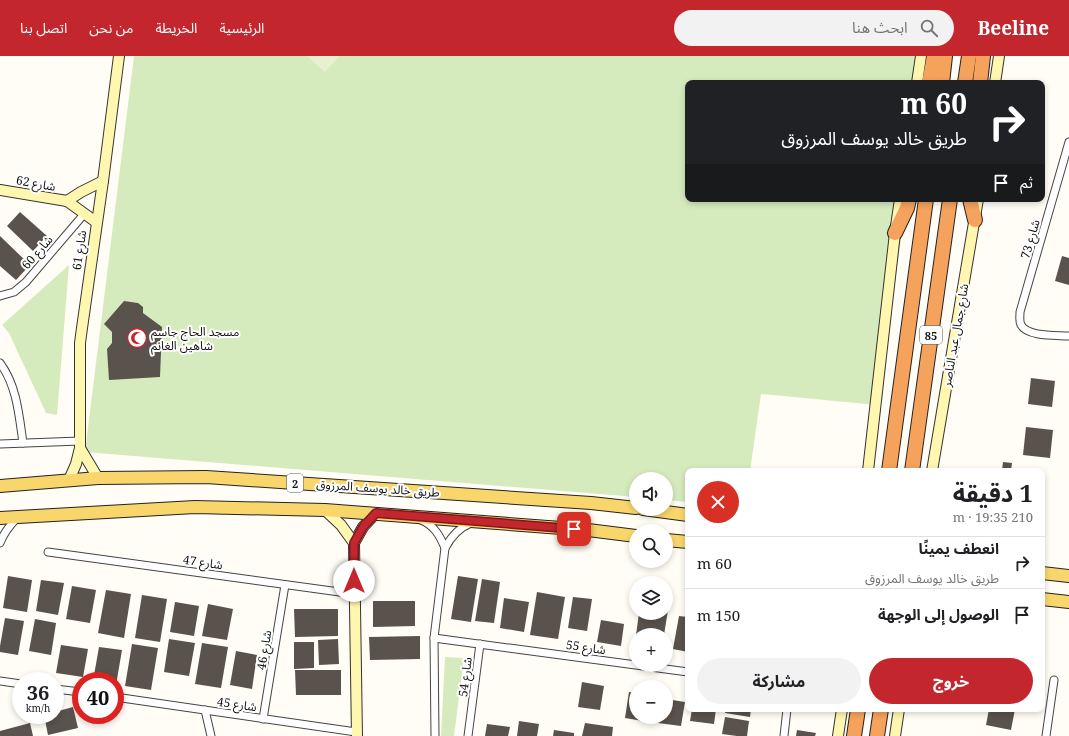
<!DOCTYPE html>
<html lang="ar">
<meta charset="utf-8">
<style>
body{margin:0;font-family:"Noto Serif","Noto Sans Arabic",serif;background:#f2f2f2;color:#202124;direction:rtl;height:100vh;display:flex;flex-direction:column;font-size:15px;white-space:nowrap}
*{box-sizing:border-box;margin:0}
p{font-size:13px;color:#757577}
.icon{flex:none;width:22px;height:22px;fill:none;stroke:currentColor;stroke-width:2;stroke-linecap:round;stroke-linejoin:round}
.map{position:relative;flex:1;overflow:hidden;direction:ltr}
.sheet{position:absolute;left:685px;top:412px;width:360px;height:244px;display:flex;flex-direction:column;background:#fff;border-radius:8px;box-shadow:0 2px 6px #0003;direction:rtl}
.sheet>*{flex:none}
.banner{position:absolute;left:685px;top:24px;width:360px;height:122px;border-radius:8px;box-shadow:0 2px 6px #0003;direction:rtl;background:#202124;color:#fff;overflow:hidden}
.tools{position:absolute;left:629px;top:416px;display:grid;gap:8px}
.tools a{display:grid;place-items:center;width:44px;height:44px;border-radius:50%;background:#fff;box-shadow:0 2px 6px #0003;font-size:20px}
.speed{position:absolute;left:12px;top:616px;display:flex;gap:8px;font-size:20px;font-weight:700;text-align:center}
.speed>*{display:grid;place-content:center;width:52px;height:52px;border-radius:50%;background:#fff;box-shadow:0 2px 6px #0003;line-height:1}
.speed small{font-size:10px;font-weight:400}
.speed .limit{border:6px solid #d22;background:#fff;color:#111}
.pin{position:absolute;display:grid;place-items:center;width:34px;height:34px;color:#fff;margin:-17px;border-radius:8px;box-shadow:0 2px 6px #0006}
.me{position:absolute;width:44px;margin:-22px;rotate:0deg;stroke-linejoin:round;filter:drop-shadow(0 0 3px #0008)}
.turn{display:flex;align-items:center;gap:14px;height:84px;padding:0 12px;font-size:18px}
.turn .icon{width:52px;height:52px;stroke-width:2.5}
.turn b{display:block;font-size:28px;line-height:34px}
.then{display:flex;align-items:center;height:38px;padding:0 12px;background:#0003;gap:8px;font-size:15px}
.round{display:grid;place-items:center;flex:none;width:42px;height:42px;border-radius:21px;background:#f2f2f2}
.headline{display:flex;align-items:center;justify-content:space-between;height:68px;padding:0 12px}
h1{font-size:24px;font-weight:700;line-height:30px}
.action{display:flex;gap:8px;margin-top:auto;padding:8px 12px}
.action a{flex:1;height:46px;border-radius:24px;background:#c4262e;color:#fff;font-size:16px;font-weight:700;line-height:46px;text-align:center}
.action a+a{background:#f2f2f2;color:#202124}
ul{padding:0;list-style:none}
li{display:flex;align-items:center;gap:12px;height:52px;padding:0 12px;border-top:1px solid #e0e0e0}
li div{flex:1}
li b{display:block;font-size:15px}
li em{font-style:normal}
header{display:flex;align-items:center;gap:24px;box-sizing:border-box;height:56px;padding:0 20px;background:#c4262e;color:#fff}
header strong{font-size:19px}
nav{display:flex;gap:22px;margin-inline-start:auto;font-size:14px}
.search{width:280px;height:36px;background:#f2f2f2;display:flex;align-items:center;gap:10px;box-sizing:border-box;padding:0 14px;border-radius:22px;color:#757577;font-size:15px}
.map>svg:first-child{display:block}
</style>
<header>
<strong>Beeline</strong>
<div class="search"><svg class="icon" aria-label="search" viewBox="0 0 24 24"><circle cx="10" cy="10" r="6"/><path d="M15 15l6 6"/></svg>ابحث هنا</div>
<nav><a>الرئيسية</a><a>الخريطة</a><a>من نحن</a><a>اتصل بنا</a></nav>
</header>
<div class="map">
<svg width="1069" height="680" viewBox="0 0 1069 680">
<rect width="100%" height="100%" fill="#fffdf5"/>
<g fill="#d5ebbd">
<path d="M134 0H928L924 27H688V143H907L877 349 761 338 750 415H688V446L666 444V423H636V441L85 396Z"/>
<path d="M69 209 57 359 46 357 9 277 2 269Z"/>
<path d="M445 601 464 602 454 680H441Z"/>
</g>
<path fill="#e6f2cf" d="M307 0H340L325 16Z"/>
<g fill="#5a524d">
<path d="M20 156 47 180 33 195 7 170Z"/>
<path d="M0 180 30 209 16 224 0 210Z"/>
<path d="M1062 200 1069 202V229L1055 225Z"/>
<path d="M124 245 138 247 143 251V257L162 271 160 321 109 324 107 293 112 287V276L104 268Z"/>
<path d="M1031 322 1055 325 1052 351 1028 348Z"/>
<path d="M1026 371 1053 374 1050 402 1023 399Z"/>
<path d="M1003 406 1012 407 1011 415H1002Z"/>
<path d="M8 520 32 524 27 556 3 552Z"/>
<path d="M458 520 478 523 471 566 451 563Z"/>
<path d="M482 523 500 526 494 567 475 565Z"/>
<path d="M41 524 64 527 58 559 36 555Z"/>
<path d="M72 530 96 534 90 567 66 563Z"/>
<path d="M106 534 131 538 124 582 98 577Z"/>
<path d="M537 536 565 541 558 583 530 579Z"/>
<path d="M142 539 167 543 160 586 135 582Z"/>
<path d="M573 541 592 543 587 575 568 572Z"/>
<path d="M504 542 529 546 524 576 500 572Z"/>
<path d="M373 545H415V570L373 571Z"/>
<path d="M175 546 199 550 194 580 170 576Z"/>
<path d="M208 548 233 553 227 584 202 580Z"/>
<path d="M294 553H338V580L295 581Z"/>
<path d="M666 554H668L664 579H636L639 557H666Z"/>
<path d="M679 560 688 561V596L673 593Z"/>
<path d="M5 562 24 565 18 599 0 596V590Z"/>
<path d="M35 563 56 567 51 599 29 595Z"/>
<path d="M601 564 624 568 621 590 597 586Z"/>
<path d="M420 580V603L370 604 369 581Z"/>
<path d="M169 583 195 587 189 620 164 616Z"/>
<path d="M338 583 339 608 319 609 318 584Z"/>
<path d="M294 586H314V612L294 613Z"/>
<path d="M202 587 228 591 221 632 195 628Z"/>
<path d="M132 588 158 592 151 634 125 630Z"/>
<path d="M61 589 88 593 83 621 56 617Z"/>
<path d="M99 591 122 594 116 629H115V625H93Z"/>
<path d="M236 595 257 599 252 633 230 629Z"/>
<path d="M295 614H341V639H296Z"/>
<path d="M582 626 604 630 600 654 578 651Z"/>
<path d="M629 636 636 637V661H650L649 666 625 662Z"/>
<path d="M666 643 685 646 681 670 658 667 659 661H666Z"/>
<path d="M73 651 78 672 48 679 44 659H55V656Z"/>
<path d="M692 653H716L714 668 690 665Z"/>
<path d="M726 653H751L750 661 725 657Z"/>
<path d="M989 653H1015L1011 674 986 669Z"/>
<path d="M725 661 749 665 747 680H737L722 678Z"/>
<path d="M519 665 539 668 537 680H517Z"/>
<path d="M30 667 33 680H0V675Z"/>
<path d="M585 667 613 671 612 680H582Z"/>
<path d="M487 668 510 671 508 680H485Z"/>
<path d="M554 674 574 677V680H553Z"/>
<path d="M797 674 816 677 815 680H796Z"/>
</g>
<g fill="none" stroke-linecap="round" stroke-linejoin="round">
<defs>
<g id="street">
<path d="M1069 86 1020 256C1020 261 1019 265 1021 269 1028 281 1056 279 1069 280"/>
<path d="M0 240 14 236 26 226 85 157"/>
<path d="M0 307C17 330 19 359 23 387"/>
<path d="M0 388 80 385"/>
<path d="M421 464C434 469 440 480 445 492"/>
<path d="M0 487C4 476 10 469 18 461"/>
<path d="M48 496 354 538"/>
<path d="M434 582 688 616"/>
<path d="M0 625 21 628"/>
<path d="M55 633 81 636"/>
<path d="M115 641 356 676"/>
<path d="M205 654 211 680"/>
<path d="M263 663 285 529"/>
<path d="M435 680 434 582 445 492C451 481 458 472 471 467"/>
<path d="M468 680 480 588"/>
<path d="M784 680 787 653"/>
<path d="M1046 680 1054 624"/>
</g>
<g id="secondary">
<path d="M917 27 921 0"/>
<path d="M995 27 999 0"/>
<path d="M0 134 67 145 96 166"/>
<path d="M67 145 81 136 103 125"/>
<path d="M80 392 98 422"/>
<path d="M868 415 895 177 900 143"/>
<path d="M932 415 978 143"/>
<path d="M69 424 76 408 80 392V287L82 272 103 125 119 0"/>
<path d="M325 454 341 469 354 487"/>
<path d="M357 680 354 487 363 471 376 457"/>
<path d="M838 680 842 653"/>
<path d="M895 680 899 653"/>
</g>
<g id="primary">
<path d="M0 430 98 422 206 421 591 447 636 452"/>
<path d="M643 453 688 459"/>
<path d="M0 462 195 451 325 454 588 474 636 480"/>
<path d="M666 484 688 486"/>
<path d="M1042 517 1069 520"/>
<path d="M1042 543 1069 546"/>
</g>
<g id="highway">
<path d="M929 27 934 0"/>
<path d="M942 27 945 0"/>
<path d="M965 27 969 0"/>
<path d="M980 27 983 0"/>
<path d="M970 143 975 164"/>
<path d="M895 177 907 152 909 143"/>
<path d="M889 415 926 143"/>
<path d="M912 415 950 143"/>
<path d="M854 680 858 653"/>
<path d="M877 680 881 653"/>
</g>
</defs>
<use href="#street" stroke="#444" stroke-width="9"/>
<use href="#secondary" stroke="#333" stroke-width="12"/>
<use href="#primary" stroke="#222" stroke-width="14"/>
<use href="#highway" stroke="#222" stroke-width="16"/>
<use href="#street" stroke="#fff" stroke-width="7"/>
<use href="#secondary" stroke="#fff6b0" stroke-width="10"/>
<use href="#primary" stroke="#f9d66b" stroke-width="12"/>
<use href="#highway" stroke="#f5a25d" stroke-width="14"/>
</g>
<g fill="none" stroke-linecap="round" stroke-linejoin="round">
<defs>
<path id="route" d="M354 525V487L363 471 376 457 574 473"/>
</defs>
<use href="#route" stroke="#7f191e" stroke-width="10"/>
<use href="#route" stroke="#c4262e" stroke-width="7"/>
</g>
<defs>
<symbol id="mosque-ring" viewBox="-11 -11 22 22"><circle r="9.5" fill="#fff" stroke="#c4262e" stroke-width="1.5"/><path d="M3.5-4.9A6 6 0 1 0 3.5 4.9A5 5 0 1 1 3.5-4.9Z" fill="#c4262e"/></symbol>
</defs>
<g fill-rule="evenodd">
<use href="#mosque-ring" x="126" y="271" width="22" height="22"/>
</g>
<g text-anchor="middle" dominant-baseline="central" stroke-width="4" stroke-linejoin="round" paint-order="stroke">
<g fill="#fff" stroke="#585858" stroke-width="1">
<rect x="920" y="270" width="22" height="18" rx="3"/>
<rect x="287" y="418" width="16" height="18" rx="3"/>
</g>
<g font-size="11" font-weight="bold" fill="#111">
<text x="931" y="279">85</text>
<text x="295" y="427">2</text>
</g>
<g font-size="12" fill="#111" stroke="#fff">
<text transform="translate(36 127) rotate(10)">شارع 62</text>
<text transform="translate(1030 183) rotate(-74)">شارع 73</text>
<text transform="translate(79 194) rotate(-82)">شارع 61</text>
<text transform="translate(37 196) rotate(-49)">شارع 60</text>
<text transform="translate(955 279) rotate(-80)">شارع جمال عبد الناصر</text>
<text transform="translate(378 432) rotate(4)">طريق خالد يوسف المرزوق</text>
<text transform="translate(203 506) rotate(8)">شارع 47</text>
<text transform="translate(586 591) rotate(8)">شارع 55</text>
<text transform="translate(264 594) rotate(-81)">شارع 46</text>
<text transform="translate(465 621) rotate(-83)">شارع 54</text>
<text transform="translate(237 648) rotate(8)">شارع 45</text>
</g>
<g font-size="12" fill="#111" stroke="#fff" text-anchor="start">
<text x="151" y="275">مسجد الحاج جاسم<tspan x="151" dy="14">شاهين الغانم</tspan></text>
</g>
</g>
</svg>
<div class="tools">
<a><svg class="icon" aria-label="sound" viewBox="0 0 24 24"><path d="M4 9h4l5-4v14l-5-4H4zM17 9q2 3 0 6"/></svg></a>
<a><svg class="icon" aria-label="search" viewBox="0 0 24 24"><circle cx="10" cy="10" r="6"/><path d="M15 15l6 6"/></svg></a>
<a><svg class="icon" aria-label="layers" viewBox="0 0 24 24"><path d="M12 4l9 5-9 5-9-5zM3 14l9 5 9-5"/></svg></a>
<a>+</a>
<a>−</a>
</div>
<div class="speed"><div>36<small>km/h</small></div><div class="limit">40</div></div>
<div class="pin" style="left:574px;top:473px;background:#d93025"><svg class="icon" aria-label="arrive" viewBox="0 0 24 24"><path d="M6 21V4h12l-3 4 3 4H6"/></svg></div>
<svg class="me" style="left:354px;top:525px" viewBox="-20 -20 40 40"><circle r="19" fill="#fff"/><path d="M0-13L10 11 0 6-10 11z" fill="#c4262e"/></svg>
<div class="banner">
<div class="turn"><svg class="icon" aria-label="right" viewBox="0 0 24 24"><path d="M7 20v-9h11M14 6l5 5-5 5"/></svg><div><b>60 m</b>طريق خالد يوسف المرزوق</div></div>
<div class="then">ثم<svg class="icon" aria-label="arrive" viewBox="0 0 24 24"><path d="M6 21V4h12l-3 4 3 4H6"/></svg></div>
</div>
<section class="sheet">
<div class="headline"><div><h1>1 دقيقة</h1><p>210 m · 19:35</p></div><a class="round" style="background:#d93025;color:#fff"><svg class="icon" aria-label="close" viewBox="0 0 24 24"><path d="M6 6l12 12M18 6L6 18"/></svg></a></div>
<ul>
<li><svg class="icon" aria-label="right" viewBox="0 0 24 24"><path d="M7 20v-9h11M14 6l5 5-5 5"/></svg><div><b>انعطف يمينًا</b><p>طريق خالد يوسف المرزوق</p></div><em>60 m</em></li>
<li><svg class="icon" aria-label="arrive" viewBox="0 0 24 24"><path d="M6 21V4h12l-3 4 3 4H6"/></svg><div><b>الوصول إلى الوجهة</b></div><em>150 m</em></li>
</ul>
<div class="action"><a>خروج</a><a>مشاركة</a></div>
</section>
</div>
